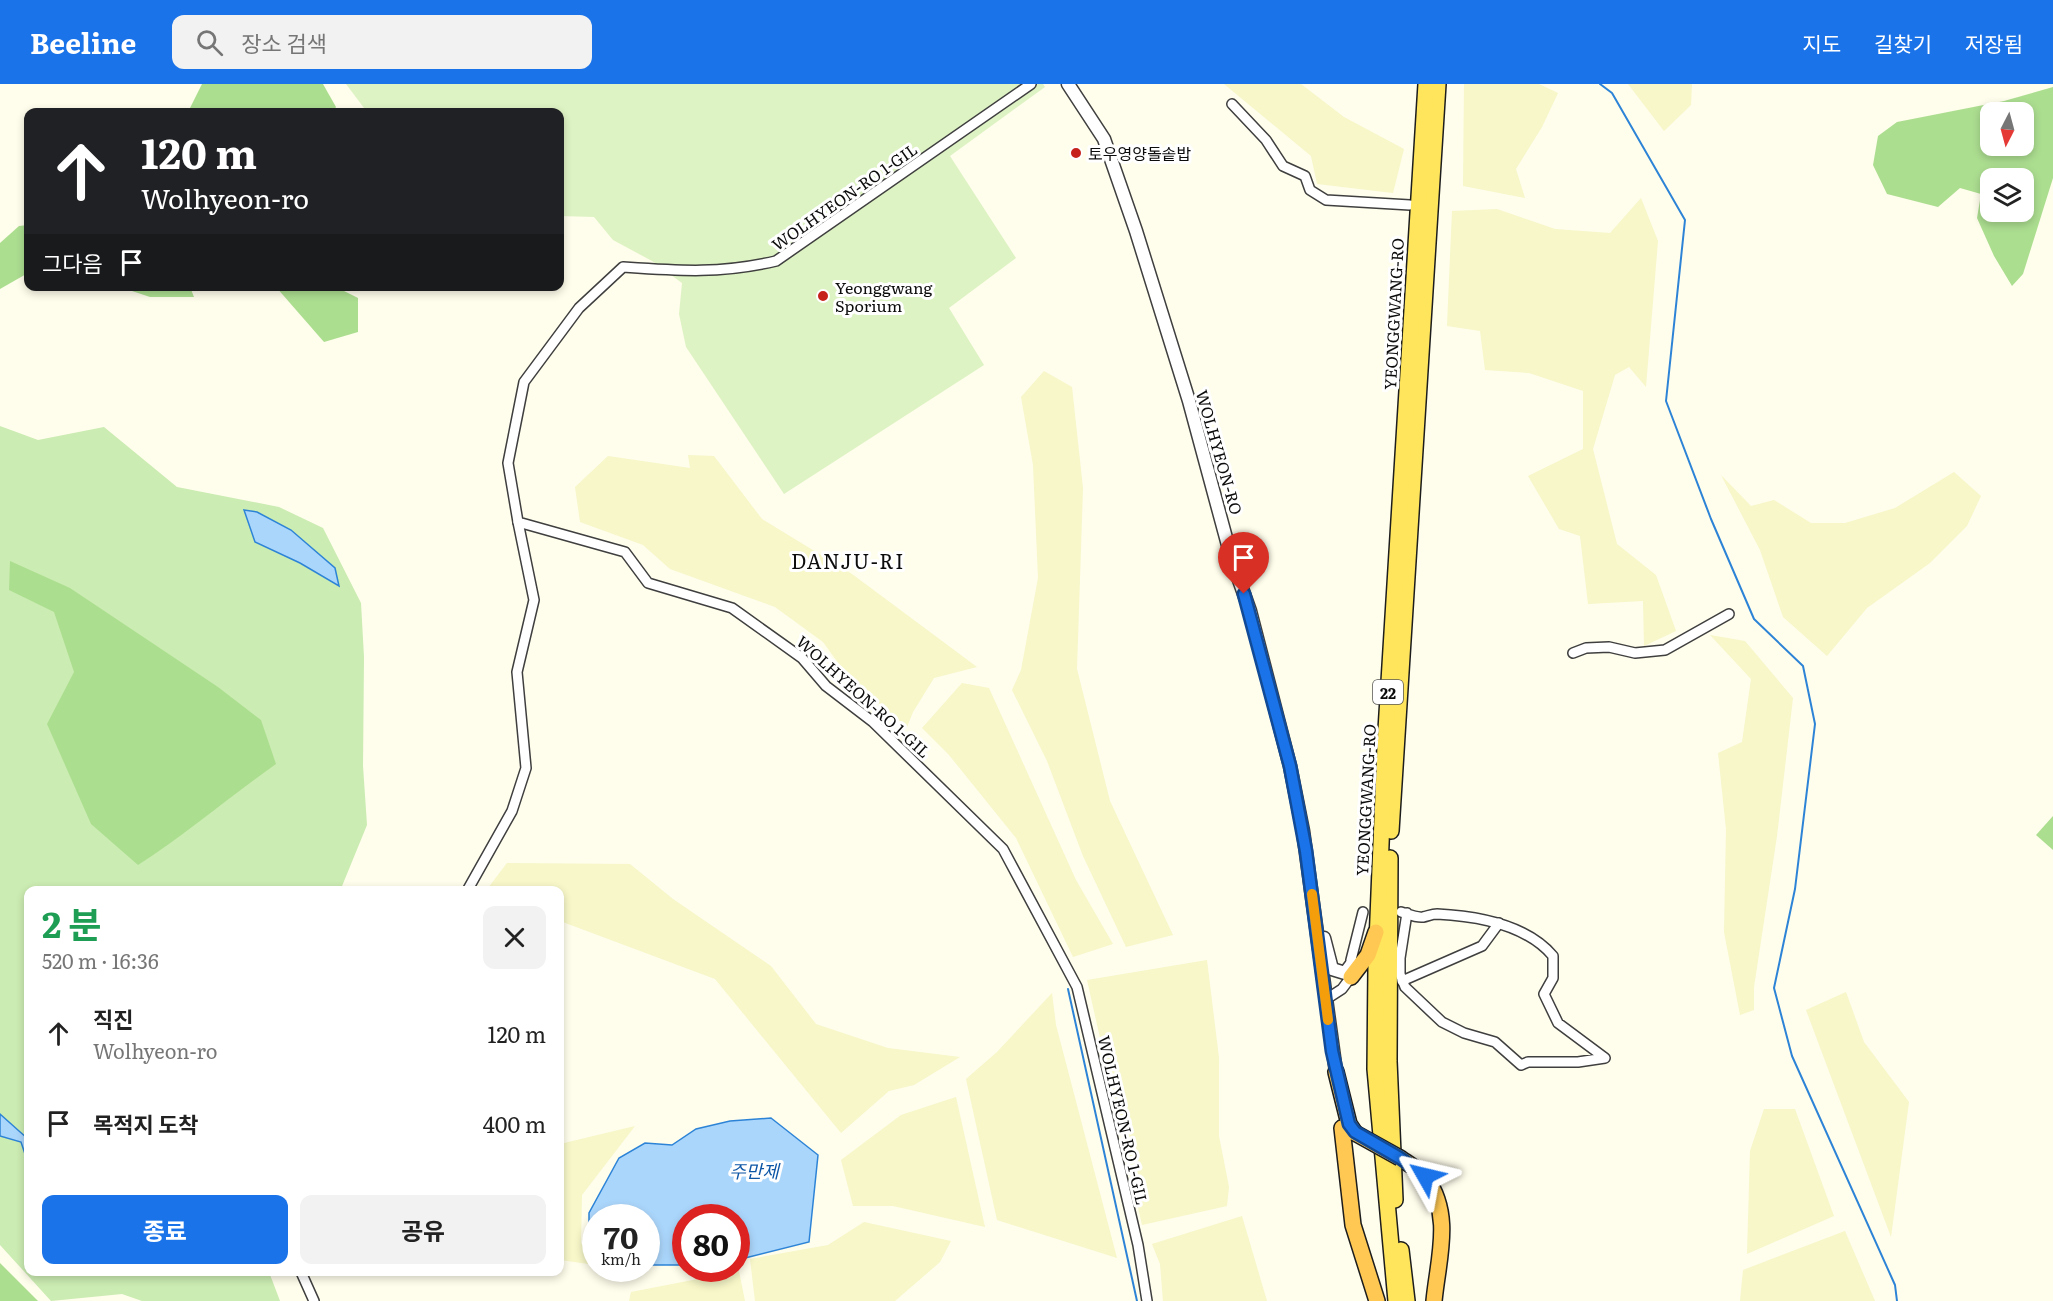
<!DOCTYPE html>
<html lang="ko">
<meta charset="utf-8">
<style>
body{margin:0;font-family:Literata,"Noto Sans KR",serif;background:#f2f2f2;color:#222;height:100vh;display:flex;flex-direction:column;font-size:22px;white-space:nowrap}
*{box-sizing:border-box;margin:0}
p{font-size:20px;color:#767676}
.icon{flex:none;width:33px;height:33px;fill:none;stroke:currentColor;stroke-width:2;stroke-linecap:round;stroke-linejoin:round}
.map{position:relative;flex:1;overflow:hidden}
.side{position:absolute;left:24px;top:802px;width:540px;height:390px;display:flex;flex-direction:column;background:#fff;border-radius:12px;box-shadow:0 3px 9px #0003}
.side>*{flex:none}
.banner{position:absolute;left:24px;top:24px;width:540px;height:183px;border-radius:12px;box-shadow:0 3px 9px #0003;background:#202124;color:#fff;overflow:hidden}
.needle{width:39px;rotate:186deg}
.fabs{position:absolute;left:1980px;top:18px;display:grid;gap:12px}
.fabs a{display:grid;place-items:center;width:54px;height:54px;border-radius:12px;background:#fff;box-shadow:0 3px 9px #0003;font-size:30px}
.speed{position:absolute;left:582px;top:1120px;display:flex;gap:12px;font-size:30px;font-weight:700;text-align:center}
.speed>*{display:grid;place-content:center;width:78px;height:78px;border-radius:50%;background:#fff;box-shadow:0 3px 9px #0003;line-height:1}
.speed small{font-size:15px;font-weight:400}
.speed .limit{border:9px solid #d22;background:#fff;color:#111}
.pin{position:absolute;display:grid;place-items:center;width:51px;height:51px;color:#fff;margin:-62px -26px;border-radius:50% 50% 50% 0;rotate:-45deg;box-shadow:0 0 6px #0007}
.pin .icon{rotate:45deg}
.me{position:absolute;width:66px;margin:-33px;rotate:307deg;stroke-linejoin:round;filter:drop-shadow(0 0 4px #0008)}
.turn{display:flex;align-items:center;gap:21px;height:126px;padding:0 18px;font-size:27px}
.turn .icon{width:78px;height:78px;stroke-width:2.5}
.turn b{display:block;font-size:42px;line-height:51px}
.then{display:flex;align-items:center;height:57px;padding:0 18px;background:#0003;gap:12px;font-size:22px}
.round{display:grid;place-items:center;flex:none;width:63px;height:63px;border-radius:12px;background:#f2f2f2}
.headline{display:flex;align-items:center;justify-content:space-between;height:102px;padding:0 18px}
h1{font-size:36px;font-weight:700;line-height:45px;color:#1e9e55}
.button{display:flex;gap:12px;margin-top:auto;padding:12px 18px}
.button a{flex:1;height:69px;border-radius:12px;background:#1a73e8;color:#fff;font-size:24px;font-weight:700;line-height:69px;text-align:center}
.button a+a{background:#f2f2f2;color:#222}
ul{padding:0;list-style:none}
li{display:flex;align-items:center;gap:18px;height:90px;padding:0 18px}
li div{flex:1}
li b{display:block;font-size:22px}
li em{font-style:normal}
header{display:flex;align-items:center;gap:36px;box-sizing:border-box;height:84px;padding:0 30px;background:#1a73e8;color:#fff}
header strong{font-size:28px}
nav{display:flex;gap:33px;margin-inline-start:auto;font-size:21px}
.search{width:420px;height:54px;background:#f2f2f2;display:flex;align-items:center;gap:15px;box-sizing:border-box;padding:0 21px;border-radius:12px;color:#767676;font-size:22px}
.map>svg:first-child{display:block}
</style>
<header>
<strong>Beeline</strong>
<div class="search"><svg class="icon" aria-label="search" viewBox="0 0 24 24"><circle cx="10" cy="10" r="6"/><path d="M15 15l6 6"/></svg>장소 검색</div>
<nav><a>지도</a><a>길찾기</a><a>저장됨</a></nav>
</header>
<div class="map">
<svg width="2053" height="1217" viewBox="0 0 2053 1217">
<rect width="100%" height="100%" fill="#fffdeb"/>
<g fill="#f7f7c9">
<path d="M1224 0H1301L1344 33 1404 65 1393 109 1317 100 1311 72Z"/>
<path d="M1464 0H1539L1558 9 1542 43 1516 85 1525 114 1463 102Z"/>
<path d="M1628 0H1692L1691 21 1664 47Z"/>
<path d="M1641 114 1658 157 1646 303 1629 283 1615 291 1593 365 1617 460 1656 491 1676 547 1644 562 1643 517 1588 520 1580 452 1559 445 1528 392 1583 365V307L1529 289 1485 286 1480 247 1447 242 1452 127 1497 125 1555 145 1610 149Z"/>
<path d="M1044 287 1072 303 1083 404 1077 585 1110 717 1173 851 1126 863 1083 772 1047 677 1012 606 1021 586 1038 494 1033 381 1021 313Z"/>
<path d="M688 371 714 372 762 435 852 490 977 583 934 594 913 628 907 643 849 594 823 558 775 523 670 485 643 461 580 438 575 403 608 372 690 384Z"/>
<path d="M1954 388 1981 412 1967 442 1930 479 1867 524 1827 572 1783 533 1760 466 1721 391 1751 422 1774 416 1811 439H1845L1895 424Z"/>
<path d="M1710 551 1745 557 1793 614 1777 752 1754 903V926L1740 931 1724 848 1726 745 1718 669 1742 658 1751 595Z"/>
<path d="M962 599 989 604 1076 796 1113 860 1073 873 1016 754 949 671 922 644Z"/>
<path d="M507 779 630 780 673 815 771 882 816 940 888 964 960 973 914 1001 889 1007 841 1049 715 895 560 837V807H494L488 804Z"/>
<path d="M1207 876 1219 974V1052L1229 1103 1227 1122 1142 1141 1087 896Z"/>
<path d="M1846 908 1864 958 1909 1018 1891 1153 1806 926Z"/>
<path d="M1052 909 1056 941 1117 1174 997 1136 966 995 997 968Z"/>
<path d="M956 1013 985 1143 893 1122H853L841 1076 901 1031Z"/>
<path d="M1764 1025H1795L1834 1132 1747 1170 1750 1067Z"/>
<path d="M635 1042 582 1111 581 1159 595 1175V1181L560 1176V1060Z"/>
<path d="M1242 1132 1267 1217H1163L1160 1180 1152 1160Z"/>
<path d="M864 1138 951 1157 940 1178 895 1217H755L750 1175 828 1161Z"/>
<path d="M1845 1147 1875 1217H1740L1743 1186Z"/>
<path d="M739 1187 745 1217H629L631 1208Z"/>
</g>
<path fill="#cbecb2" d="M0 342 38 356 104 343 177 403 279 423 323 444 361 519 364 573 363 682 367 741 340 807H28V1188H269L280 1217H142L122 1210 51 1217 0 1161Z"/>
<g fill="#acde90" fill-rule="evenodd">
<path d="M202 0H323L336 23 333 28H197L189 26Z"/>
<path d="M2053 3V94L2023 190 2012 202 1994 172 1977 134 1981 110 1960 104 1938 123 1887 110 1873 81 1878 52 1897 38 2004 17ZM2024 28V62H1990V28ZM2024 94V128H1990V94Z"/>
<path d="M28 141V189L0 205V159L19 142Z"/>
<path d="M120 203H190L194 213H150Z"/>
<path d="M276 203H336L358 214V248L324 258Z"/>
<path d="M10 477 70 504 218 603 261 636 276 680C229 713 186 750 138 781L91 740 47 640 74 588 54 528 9 506Z"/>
<path d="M2053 732V766L2036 751Z"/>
<path d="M0 1179 38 1217H0Z"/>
</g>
<path fill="#def3c4" d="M346 0H1043L1045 3 950 72 1016 174 949 224 984 281 784 410 686 263 679 230 682 199 652 177 613 156 594 133 560 132V28H367Z"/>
<g fill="#abd6fb" stroke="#2d84d7" stroke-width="1.5">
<path d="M244 426 257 428 291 446 335 484 339 502 300 479 255 458Z"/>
<path d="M0 1030 28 1055V1079L21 1058 0 1052Z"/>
<path d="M771 1034 818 1071 809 1158 737 1176 736 1134H686L685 1181H647L646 1134H596L595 1165 589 1156V1129L619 1074 645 1059 672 1061 696 1045 730 1037Z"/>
</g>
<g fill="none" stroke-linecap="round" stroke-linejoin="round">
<g stroke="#2d84d7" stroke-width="2">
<path d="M1600 0 1612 9 1685 136 1666 317 1711 435 1754 535 1803 582 1815 640 1795 805 1774 904 1792 972 1895 1201 1897 1217"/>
<path d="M1068 905 1137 1217"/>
</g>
<defs>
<g id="minor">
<path d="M1031 0 776 177C719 190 681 187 623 183L579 224 524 298 508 379 518 438 625 468 648 499 732 524 802 574 826 602 873 638 1003 765 1077 903 1138 1161 1147 1217"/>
<path d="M1232 20 1266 56 1283 82 1305 92 1310 106 1326 116 1410 121"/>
<path d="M1573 569 1586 564 1609 563 1635 569 1665 566 1729 530"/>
<path d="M467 807 512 727 526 684 517 588 534 516 518 438"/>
<path d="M1401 828C1408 830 1416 834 1423 833 1428 832 1432 830 1437 830 1477 832 1526 840 1553 872V894L1544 910 1558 939 1605 974 1578 978H1528L1521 981 1495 958 1464 949 1442 938 1405 903 1400 890V874L1407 829"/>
<path d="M1402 897 1482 862 1499 839"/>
<path d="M1325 916 1342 905 1351 893V876L1363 828"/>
<path d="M301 1188 314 1217"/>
</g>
<g id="tertiary">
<path d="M1068 0 1104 55 1136 147 1189 317 1232 476 1250 527 1290 682 1303 747 1337 995"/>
<path d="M1324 854 1332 885 1345 889 1351 881"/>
</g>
<g id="primary">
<path d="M1391 747 1438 0"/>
<path d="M1390 774 1389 977 1395 1116"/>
<path d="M1401 1166 1407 1217"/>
<path d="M1396 1217 1375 985 1376 883 1385 662 1426 0"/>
</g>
<g id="trunk">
<path d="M1351 893 1368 871 1376 848"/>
<path d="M1336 988 1349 1040 1355 1049"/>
<path d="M1342 1044 1353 1141 1377 1217"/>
<path d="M1400 1074C1408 1080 1420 1086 1426 1094 1453 1131 1438 1175 1434 1217"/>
</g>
</defs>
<use href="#minor" stroke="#3f3f3f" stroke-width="12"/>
<use href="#tertiary" stroke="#3f3f3f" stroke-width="15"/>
<use href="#primary" stroke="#1d1d1d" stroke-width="18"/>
<use href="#trunk" stroke="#1d1d1d" stroke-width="18"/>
<use href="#minor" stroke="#fff" stroke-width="9"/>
<use href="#tertiary" stroke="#fff" stroke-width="12"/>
<use href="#primary" stroke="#ffe55b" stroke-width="15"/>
<use href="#trunk" stroke="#ffc852" stroke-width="15"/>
<defs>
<path id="trunk-bridge" d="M1355 1049 1400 1074"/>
</defs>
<use href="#trunk-bridge" stroke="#1d1d1d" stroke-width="18" stroke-linecap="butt"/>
<use href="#trunk-bridge" stroke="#ffc852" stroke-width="15"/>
</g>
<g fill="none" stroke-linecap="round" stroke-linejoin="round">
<defs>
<path id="route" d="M1244 510 1290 682 1306 767 1332 967 1349 1040 1355 1048 1400 1074 1425 1092"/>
</defs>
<use href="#route" stroke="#114b97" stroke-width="15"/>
<use href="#route" stroke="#1a73e8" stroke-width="10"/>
<path stroke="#f59e0b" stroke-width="10" d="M1312 810 1328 936"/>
</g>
<g fill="#c6211a" stroke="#fff" stroke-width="2">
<circle cx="1076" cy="69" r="6"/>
<circle cx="823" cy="212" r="6"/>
</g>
<g text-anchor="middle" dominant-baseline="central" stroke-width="6" stroke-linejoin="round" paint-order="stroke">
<rect fill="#fff" stroke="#555" stroke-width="1.5" x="1373" y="596" width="30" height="24" rx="4.5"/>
<g font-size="15" font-weight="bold" fill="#0c0c0c">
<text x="1388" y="608">22</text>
</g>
<g font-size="16" fill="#0c0c0c" stroke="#fff" text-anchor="start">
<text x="1088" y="69">토우영양돌솥밥</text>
<text x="835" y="203">Yeonggwang<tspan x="835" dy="18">Sporium</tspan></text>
</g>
<g font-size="16" fill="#0c0c0c" stroke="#fff">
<text transform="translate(844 112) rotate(-35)">WOLHYEON-RO 1-GIL</text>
<text transform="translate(1393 230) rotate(-87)">YEONGGWANG-RO</text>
<text transform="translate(1220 368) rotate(74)">WOLHYEON-RO</text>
<text transform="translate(864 612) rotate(42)">WOLHYEON-RO 1-GIL</text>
<text transform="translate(1365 716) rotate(-87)">YEONGGWANG-RO</text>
<text transform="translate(1124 1036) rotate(77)">WOLHYEON-RO 1-GIL</text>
</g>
<g font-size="18" font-style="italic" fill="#0d56a6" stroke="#fff">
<text x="754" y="1086">주만제</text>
</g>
<g font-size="20" letter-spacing="1.5" fill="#0c0c0c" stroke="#fff">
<text x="848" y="476">DANJU-RI</text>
</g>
</g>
</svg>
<div class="fabs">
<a><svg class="needle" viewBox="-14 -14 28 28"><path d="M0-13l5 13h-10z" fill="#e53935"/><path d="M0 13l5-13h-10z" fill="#767676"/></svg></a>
<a><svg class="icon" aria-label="layers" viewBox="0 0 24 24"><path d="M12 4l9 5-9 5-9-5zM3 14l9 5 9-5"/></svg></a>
</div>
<div class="speed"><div>70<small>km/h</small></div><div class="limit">80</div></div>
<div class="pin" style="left:1244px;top:510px;background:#d93025"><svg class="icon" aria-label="arrive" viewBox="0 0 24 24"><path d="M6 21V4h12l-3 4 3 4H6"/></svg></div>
<svg class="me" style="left:1425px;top:1092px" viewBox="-20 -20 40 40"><path d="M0-17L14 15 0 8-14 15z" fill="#1a73e8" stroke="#fff" stroke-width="4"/></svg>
<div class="banner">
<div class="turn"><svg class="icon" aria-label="ahead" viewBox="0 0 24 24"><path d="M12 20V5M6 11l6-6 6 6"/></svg><div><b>120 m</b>Wolhyeon-ro</div></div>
<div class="then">그다음<svg class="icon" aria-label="arrive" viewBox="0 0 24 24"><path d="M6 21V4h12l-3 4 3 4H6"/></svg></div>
</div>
<section class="side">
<div class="headline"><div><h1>2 분</h1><p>520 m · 16:36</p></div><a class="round"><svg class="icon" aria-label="close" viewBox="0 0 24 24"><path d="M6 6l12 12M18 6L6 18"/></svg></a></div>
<ul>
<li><svg class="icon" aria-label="ahead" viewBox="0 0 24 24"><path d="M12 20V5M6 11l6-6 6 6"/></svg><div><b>직진</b><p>Wolhyeon-ro</p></div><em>120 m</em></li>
<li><svg class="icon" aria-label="arrive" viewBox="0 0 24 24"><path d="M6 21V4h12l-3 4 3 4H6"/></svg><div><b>목적지 도착</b></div><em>400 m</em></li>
</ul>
<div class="button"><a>종료</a><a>공유</a></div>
</section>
</div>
